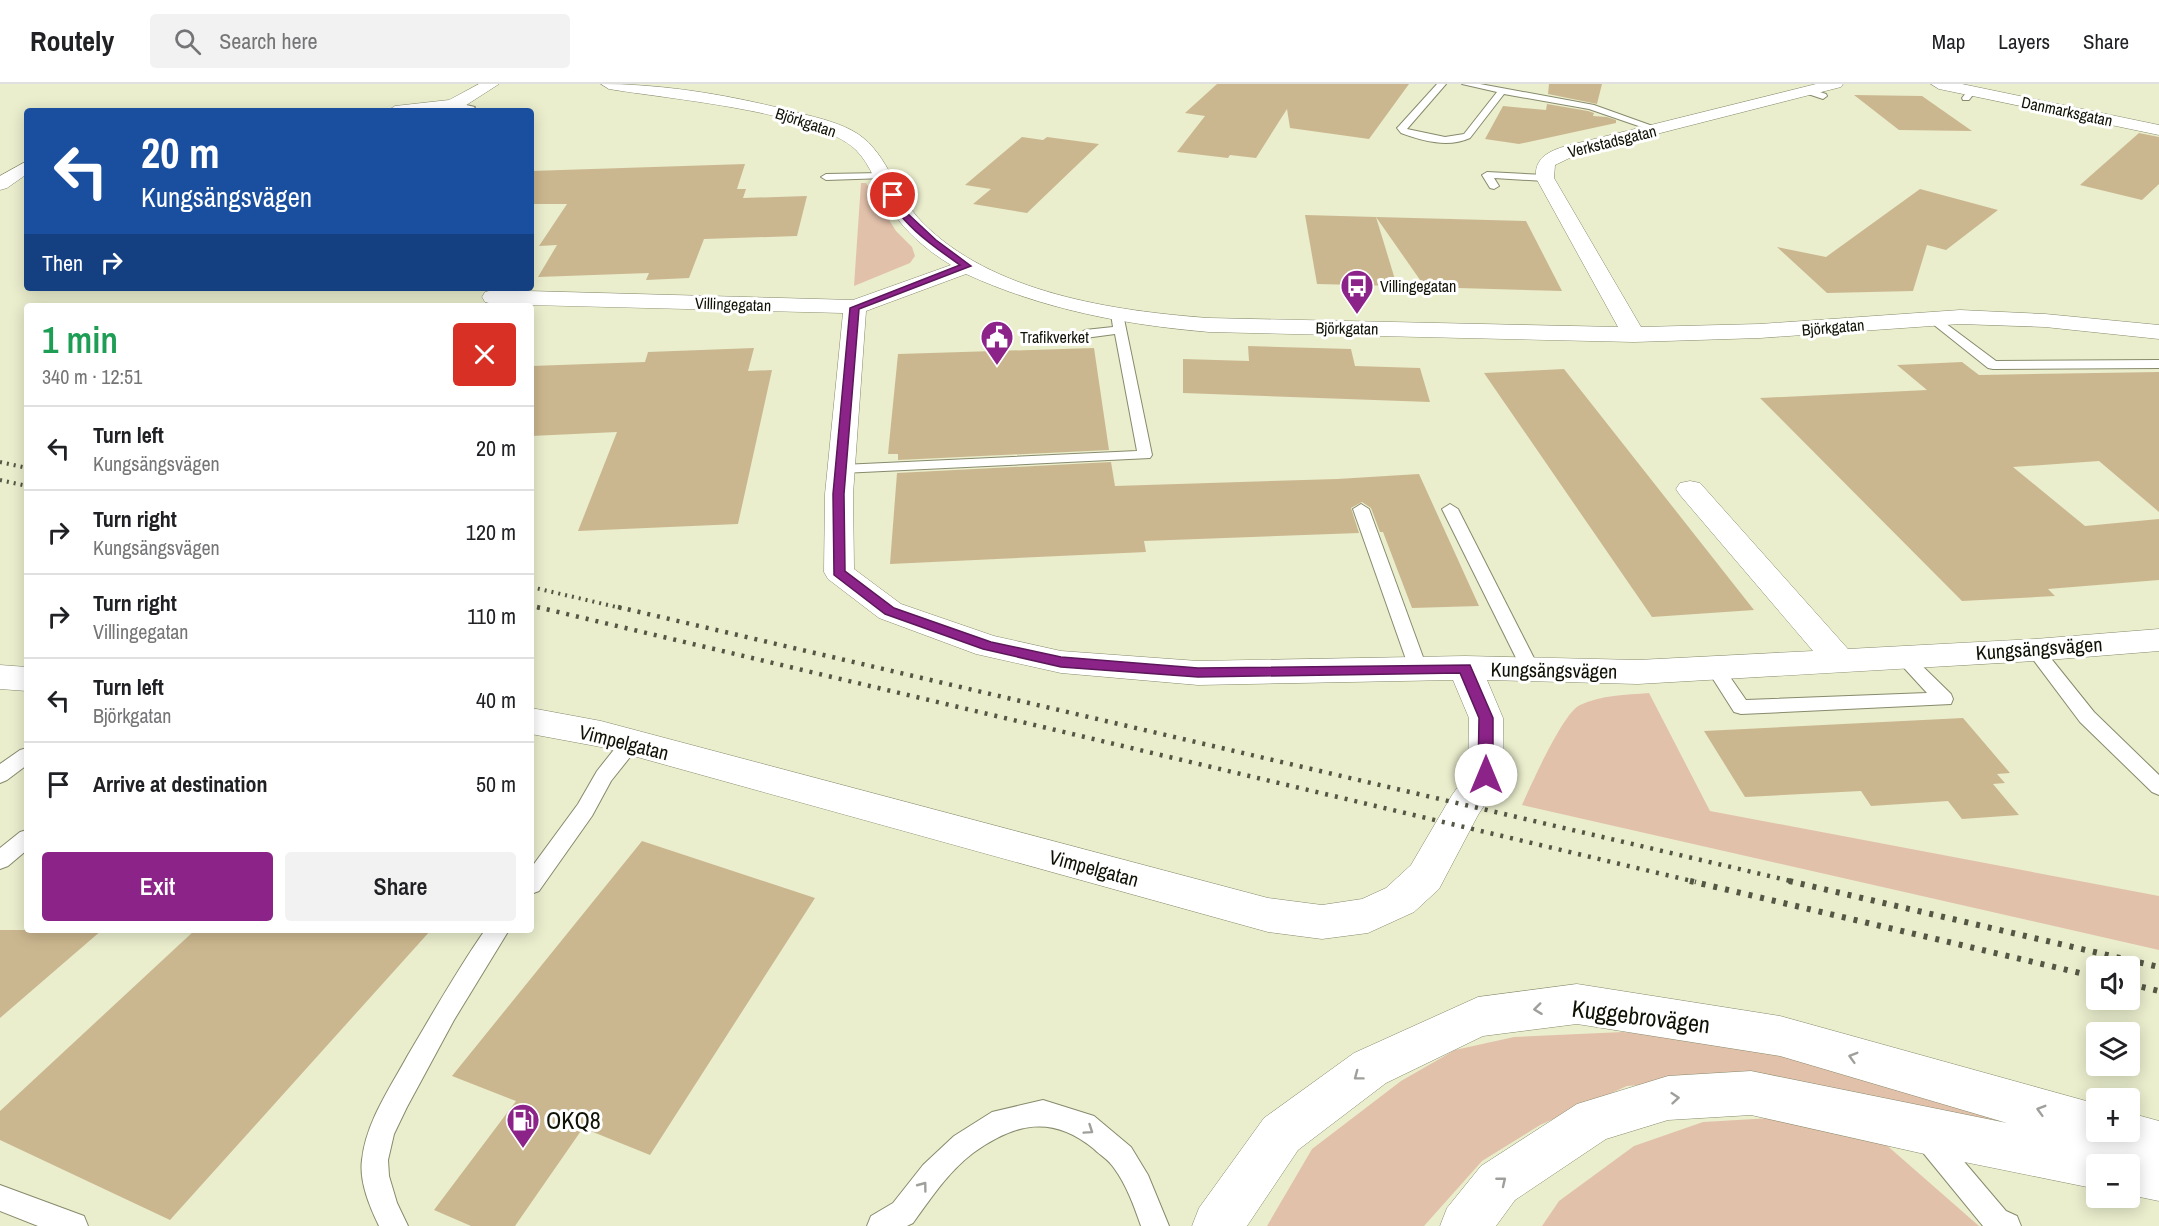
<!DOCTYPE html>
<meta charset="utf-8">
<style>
body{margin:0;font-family:"Archivo Narrow",sans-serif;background:#f2f2f2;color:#202124;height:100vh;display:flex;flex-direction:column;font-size:22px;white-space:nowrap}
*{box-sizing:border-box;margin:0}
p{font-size:20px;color:#757577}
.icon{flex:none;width:33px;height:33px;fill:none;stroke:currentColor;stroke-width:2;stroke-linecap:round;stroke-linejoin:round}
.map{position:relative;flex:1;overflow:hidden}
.panel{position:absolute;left:24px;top:219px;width:510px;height:630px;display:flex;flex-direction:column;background:#fff;border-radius:6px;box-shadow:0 3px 15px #0003}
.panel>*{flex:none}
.top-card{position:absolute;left:24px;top:24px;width:510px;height:183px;border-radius:6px;box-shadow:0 3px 15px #0003;background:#1a4fa0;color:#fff;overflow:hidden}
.controls{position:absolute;left:2086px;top:872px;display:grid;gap:12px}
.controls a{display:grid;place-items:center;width:54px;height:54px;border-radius:6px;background:#fff;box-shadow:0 3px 15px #0003;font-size:30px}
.pin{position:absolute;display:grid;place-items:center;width:51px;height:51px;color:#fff;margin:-26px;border:3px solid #fff;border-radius:50%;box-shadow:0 2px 6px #0007}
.me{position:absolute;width:66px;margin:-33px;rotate:0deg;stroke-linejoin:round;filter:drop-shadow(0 0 4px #0008)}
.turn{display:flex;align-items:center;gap:21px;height:126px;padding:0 18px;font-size:27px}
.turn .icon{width:78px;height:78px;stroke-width:2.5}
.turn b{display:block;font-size:42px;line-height:51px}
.then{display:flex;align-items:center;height:57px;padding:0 18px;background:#0003;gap:12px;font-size:22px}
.round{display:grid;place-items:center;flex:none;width:63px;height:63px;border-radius:6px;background:#f2f2f2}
.headline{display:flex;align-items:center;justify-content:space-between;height:102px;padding:0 18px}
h1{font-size:36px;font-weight:600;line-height:45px;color:#1e9e55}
.action{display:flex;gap:12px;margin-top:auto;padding:12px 18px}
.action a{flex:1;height:69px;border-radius:6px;background:#8c2389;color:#fff;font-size:24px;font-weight:600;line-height:69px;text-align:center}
.action a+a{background:#f2f2f2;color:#202124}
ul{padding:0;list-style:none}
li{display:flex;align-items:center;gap:18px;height:84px;padding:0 18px;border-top:2px solid #e0e0e0}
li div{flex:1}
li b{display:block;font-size:22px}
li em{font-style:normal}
header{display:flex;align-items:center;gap:36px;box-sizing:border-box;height:84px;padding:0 30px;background:#fff;border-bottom:2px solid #e0e0e0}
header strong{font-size:28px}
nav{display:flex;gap:33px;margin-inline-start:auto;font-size:21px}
.search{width:420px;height:54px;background:#f2f2f2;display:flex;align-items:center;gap:15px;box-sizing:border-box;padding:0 21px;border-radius:6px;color:#757577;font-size:22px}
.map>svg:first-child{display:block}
</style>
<header>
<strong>Routely</strong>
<div class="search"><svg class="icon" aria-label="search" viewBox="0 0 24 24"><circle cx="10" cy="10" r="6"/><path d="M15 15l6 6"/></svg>Search here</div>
<nav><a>Map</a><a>Layers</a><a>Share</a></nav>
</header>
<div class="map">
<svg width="2159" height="1142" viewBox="0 0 2159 1142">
<rect width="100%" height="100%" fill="#eaeecd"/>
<g fill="#e2c1ab">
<path d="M861 99H866L896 147 912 163 915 172 910 179 854 202Z"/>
<path d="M1649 609 1710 727 2159 812V866L1522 721C1531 701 1563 629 1580 621 1601 611 1626 611 1649 609Z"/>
<path d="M1623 948 1735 960 2104 1055 1688 997 1627 1002 1540 1041 1482 1077 1424 1142H1267L1312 1065 1401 997 1455 966 1514 953Z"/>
<path d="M1806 1032 1875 1051 1979 1142H1542L1559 1117 1634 1062 1703 1038Z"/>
</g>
<g fill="#cbb78f">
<path d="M1217 0H1409L1369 55 1290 44 1287 25 1256 74 1230 71 1228 74 1177 68 1205 32 1185 29Z"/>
<path d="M1549 0H1602L1597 20 1548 10Z"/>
<path d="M1854 11 1922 12 1972 47 1899 46Z"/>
<path d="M1547 20 1588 27 1594 29 1593 32 1607 33 1616 36V39L1519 60 1485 55 1503 22 1546 26Z"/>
<path d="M2139 49 2159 53V100L2142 116 2080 101Z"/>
<path d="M1022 53 1043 56 1047 53 1099 60 1027 129 973 120 991 105 965 101Z"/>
<path d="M745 80 737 105H746L743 114 807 112 797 152 704 155 689 194 646 196 649 189 538 193 557 161 539 162 567 120H531V87Z"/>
<path d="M1920 105 1998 126 1946 166 1927 161 1913 207 1827 209 1777 163 1826 173Z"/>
<path d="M1305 131 1376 133 1397 202 1317 200Z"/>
<path d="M1376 133 1526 137 1562 207 1425 203Z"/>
<path d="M1248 262 1351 265 1355 282 1420 284 1430 318 1183 309V275L1249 277Z"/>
<path d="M754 264 748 287 772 286 738 440 578 447 617 348 531 352V282L645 278 648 268Z"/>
<path d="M1094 264 1109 366 898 376V370H888L898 270Z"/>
<path d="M1962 278 1979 291 2159 288V428L2099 377 2013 383 2085 442 2159 435V496L2048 505 2055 512 1962 517 1760 314 1927 306 1897 281Z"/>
<path d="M1564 285 1754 526 1652 533 1484 289Z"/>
<path d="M1111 378 1115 402 1337 395 1419 390 1479 522 1412 524 1383 448H1380L1371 424 1362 418 1351 424 1359 449 1144 457 1146 468 890 480 897 389Z"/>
<path d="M1963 634 2010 689 1997 690 2005 699 1993 700 2019 731 1962 735 1948 717 1871 722 1861 707 1745 713 1704 647Z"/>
<path d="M642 757 815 814 650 1071 583 1044 515 1142H471L434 1126 516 1017 452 992Z"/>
<path d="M0 846H102L0 934Z"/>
<path d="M195 846H431L170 1136 0 1056V1027Z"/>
</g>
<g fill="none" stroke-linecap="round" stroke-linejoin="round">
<defs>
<g id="service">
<path d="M1437 0H1446L1407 45 1445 53 1464 50 1497 8 1462 0H1480L1594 21 1661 45 1656 48 1589 25 1504 10 1470 54C1448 64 1423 57 1401 49L1397 44 1399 42Z"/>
<path d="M1808 4 1826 10 1827 12 1823 15 1805 9V5Z"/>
<path d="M1969 5 1976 7 1969 16H1963L1962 14Z"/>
<path d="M453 18 475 23 471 26 450 23V19Z"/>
<path d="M1487 88 1545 91 1550 94 1545 97 1494 94 1499 102 1494 105 1490 104 1482 91Z"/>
<path d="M882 89 887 92 886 94 826 96 821 93 826 90Z"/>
<path d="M1117 226 1123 230 1152 371 1150 374 842 389 835 385 842 381 1137 367 1115 250 1085 254 1079 250 1085 246 1113 243 1111 230Z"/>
<path d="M1933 230 1996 277 2159 276V284L1993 285 1988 284 1929 237 1927 234Z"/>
<path d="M1361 420 1369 425 1427 584 1424 588 1418 590 1412 588 1409 584 1353 425Z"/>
<path d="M1450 420 1458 425 1539 584 1536 588 1530 590 1524 588 1521 584 1442 425Z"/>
<path d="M2035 560 2041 562 2094 628 2159 691V711L2152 708 2080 638 2026 566 2029 562Z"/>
<path d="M1903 567 1909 569 1951 610 1953 615 1951 620 1741 630 1734 628 1706 584 1709 580 1715 578 1721 580 1746 616 1927 609 1894 573 1897 569Z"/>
<path d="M631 651 638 653 641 658 638 663 611 697 592 732 539 807 531 810V784L578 720 597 687 624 653Z"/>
<path d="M27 664V681L7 696 0 699V680L20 666Z"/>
<path d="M27 746V766L8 782 0 785V764L20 748Z"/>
<path d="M485 846H509L454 936 407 1023 394 1050 388 1076 389 1092 397 1119 408 1142H379C370 1123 359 1098 362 1076 366 1038 390 1004 408 971 433 929 457 886 485 846Z"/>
<path d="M1043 1016 1094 1032 1131 1063 1148 1091 1169 1142H1141C1134 1122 1127 1102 1114 1084 1109 1076 1100 1071 1094 1065 1052 1030 1015 1039 973 1069 948 1088 931 1114 913 1139L907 1142H867L871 1132 893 1119 923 1081 954 1052 992 1028Z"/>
<path d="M1929 1043 1938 1047 2006 1127 2017 1132 2021 1142H1983L1920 1065 1916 1056 1920 1047Z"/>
<path d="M0 1101 84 1132 88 1142H38L0 1127Z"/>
</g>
<g id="minor">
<path d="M479 0H499L457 27H387L395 22 449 16Z"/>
<path d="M601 0C667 0 735 12 799 29 819 34 841 39 858 50 889 71 896 112 922 138 991 209 1114 227 1209 234L1618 243 1536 94C1534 74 1549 67 1566 62L1816 0H1843L1841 3 1578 70 1555 81 1554 94 1641 243 1760 240 1960 226 2045 230 2159 241V255L2045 243 1960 240 1760 254 1634 258 1209 248C1125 241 1042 225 966 190L866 227 853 410 854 485 901 520 994 552 1061 567 1198 577 1465 572 1638 576 1813 567 1680 411 1676 405 1680 399 1690 397 1700 399 1848 565 2035 555 2159 545V567L2035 577 1638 600 1487 596 1503 634 1504 691 1478 731 1439 805 1414 828 1368 849 1322 855 1268 848 601 663 531 650V624L601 637 1268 814 1322 821 1362 815 1386 804 1411 781 1452 711 1468 689 1469 634 1453 596 1198 601 1061 589 976 570 879 534 828 495 824 488 825 410 843 229 493 220 485 218 482 213 485 208 493 206 853 216 951 181C926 166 903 146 888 121 877 103 871 81 856 66 816 27 667 15 609 5Z"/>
<path d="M1931 0H1962L2159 41V51L1939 5Z"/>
<path d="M27 77V90L7 104 0 106V92Z"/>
<path d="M0 581 27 583V607L0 605Z"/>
</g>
<path id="secondary" d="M1577 900 1780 932 2097 1020V1047H2130V1029L2159 1037V1117L2130 1111V1080H2097V1105L1920 1069 1751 1031 1668 1036 1606 1055 1515 1116 1496 1142H1440L1447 1124 1481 1082 1577 1020 1668 992 1751 987 2007 1039 1780 972 1577 940 1483 952 1386 999 1298 1066 1247 1142H1192L1199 1124 1264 1034 1354 969 1478 913Z"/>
</defs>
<use href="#service" stroke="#878a6b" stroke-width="2"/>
<use href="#minor" stroke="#878a6b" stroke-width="1"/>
<use href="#secondary" stroke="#878a6b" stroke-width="1"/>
<use href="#service" fill="#fff" fill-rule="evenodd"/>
<use href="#minor" fill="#fff" fill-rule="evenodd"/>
<use href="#secondary" fill="#fff" fill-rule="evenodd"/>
<g stroke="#545744" stroke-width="4" stroke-dasharray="2 5" stroke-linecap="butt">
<path d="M0 378 27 384"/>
<path d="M0 396 27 402"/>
<path d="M531 503 625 525"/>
<path d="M531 522 543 525"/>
</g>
<g stroke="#545744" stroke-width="4.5" stroke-dasharray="3 7" stroke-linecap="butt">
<path d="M537 523 1696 798"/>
<path d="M618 523 1795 798"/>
</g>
<g stroke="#545744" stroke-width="6" stroke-dasharray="4 8" stroke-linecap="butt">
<path d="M1690 797 2097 893"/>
<path d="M1789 797 2159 883"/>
<path d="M2130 900 2159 907"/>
</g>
</g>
<defs><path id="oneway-chevron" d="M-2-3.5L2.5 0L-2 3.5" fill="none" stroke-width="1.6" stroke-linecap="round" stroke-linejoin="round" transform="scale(1.5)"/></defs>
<g stroke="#9fa09b">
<use href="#oneway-chevron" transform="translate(1538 925) rotate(173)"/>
<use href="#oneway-chevron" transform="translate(1853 973) rotate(-164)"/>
<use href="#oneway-chevron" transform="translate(1358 992) rotate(143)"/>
<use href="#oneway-chevron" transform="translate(1675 1014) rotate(-5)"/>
<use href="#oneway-chevron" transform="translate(2041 1026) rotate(-164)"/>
<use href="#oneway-chevron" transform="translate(1089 1046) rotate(34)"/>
<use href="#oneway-chevron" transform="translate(1502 1097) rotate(-39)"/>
<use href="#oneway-chevron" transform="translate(923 1102) rotate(-53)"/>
</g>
<path fill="#8c2389" stroke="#5b1759" stroke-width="1.5" d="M890 109H896L907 129 936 156 971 182 859 225 844 410 845 487 894 524 991 558 1061 573 1198 584 1470 581 1493 634V691L1491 695H1481L1478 691 1479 634 1460 589 1198 593 1061 583 983 565 885 530 834 491 833 410 850 224 960 181C940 167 892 135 890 109Z"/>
<defs>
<symbol id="bus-pin" viewBox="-11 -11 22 30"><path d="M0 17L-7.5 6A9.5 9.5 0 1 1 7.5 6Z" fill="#8c2389" stroke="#fff"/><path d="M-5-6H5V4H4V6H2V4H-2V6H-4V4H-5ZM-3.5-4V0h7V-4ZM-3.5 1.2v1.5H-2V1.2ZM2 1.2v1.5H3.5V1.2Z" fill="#fff"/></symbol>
<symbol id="civic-pin" viewBox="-11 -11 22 30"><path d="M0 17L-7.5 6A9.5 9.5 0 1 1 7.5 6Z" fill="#8c2389" stroke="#fff"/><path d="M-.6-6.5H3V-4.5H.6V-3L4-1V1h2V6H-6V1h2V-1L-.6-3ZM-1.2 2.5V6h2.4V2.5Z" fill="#fff"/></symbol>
<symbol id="fuel-pin" viewBox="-11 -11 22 30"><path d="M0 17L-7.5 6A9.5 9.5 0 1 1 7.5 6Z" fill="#8c2389" stroke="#fff"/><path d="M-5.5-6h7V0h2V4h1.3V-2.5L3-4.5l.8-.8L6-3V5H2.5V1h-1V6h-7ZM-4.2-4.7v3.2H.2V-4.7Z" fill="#fff"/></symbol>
</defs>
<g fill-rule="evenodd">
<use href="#bus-pin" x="1338" y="183" width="38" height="52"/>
<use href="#civic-pin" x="978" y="234" width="38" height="52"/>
<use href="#fuel-pin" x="504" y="1017" width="38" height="52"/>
</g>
<g text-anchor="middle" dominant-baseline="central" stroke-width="6" stroke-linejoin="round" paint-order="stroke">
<g font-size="16" fill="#101206" stroke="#fff">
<text transform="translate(2067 27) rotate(12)">Danmarksgatan</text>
<text transform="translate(806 38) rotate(18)">Björkgatan</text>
<text transform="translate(1612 57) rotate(-14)">Verkstadsgatan</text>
<text transform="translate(733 220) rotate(2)">Villingegatan</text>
<text transform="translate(1833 243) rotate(-5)">Björkgatan</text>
<text transform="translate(1347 244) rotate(1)">Björkgatan</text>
</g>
<g font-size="16" fill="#101206" stroke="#fff" text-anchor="start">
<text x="1380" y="202">Villingegatan</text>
<text x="1020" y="253">Trafikverket</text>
</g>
<g font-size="20" fill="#101206" stroke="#fff">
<text transform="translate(2039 564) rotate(-4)">Kungsängsvägen</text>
<text transform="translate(1554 586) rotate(1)">Kungsängsvägen</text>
<text transform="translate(624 658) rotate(14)">Vimpelgatan</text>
<text transform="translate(1094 784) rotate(15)">Vimpelgatan</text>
</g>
<g font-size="24" fill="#101206" stroke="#fff">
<text transform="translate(1641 932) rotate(7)">Kuggebrovägen</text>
</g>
<g font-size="24" fill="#101206" stroke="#fff" text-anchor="start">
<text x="546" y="1036">OKQ8</text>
</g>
</g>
</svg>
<div class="controls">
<a><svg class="icon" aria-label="sound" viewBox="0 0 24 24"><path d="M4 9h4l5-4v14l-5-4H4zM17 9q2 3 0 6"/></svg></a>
<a><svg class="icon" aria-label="layers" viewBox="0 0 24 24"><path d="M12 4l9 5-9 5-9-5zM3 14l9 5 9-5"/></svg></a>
<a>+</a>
<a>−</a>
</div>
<div class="pin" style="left:893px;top:111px;background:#d93025"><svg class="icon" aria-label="arrive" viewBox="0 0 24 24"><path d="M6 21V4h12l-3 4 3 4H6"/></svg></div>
<svg class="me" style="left:1486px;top:691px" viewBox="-20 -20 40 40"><circle r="19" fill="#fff"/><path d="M0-13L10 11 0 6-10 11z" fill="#8c2389"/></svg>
<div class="top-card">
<div class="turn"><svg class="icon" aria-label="left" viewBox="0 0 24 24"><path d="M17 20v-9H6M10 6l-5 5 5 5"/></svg><div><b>20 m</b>Kungsängsvägen</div></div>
<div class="then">Then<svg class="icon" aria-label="right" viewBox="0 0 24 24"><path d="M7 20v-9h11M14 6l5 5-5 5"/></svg></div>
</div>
<section class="panel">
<div class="headline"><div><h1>1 min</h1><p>340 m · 12:51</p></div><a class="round" style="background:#d93025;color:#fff"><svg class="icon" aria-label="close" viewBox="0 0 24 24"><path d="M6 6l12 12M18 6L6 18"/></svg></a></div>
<ul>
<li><svg class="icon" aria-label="left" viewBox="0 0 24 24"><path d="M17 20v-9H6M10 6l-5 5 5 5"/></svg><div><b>Turn left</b><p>Kungsängsvägen</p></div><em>20 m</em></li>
<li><svg class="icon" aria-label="right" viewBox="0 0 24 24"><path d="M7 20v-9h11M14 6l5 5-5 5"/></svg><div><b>Turn right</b><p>Kungsängsvägen</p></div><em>120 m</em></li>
<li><svg class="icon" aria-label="right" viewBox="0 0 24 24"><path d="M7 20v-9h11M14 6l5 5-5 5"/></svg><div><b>Turn right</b><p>Villingegatan</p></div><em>110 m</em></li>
<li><svg class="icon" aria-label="left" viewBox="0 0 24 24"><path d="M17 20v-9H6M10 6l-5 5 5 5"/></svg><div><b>Turn left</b><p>Björkgatan</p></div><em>40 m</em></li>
<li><svg class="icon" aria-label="arrive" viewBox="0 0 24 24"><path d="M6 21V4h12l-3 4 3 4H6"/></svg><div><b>Arrive at destination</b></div><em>50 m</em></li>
</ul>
<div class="action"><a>Exit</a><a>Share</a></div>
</section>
</div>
